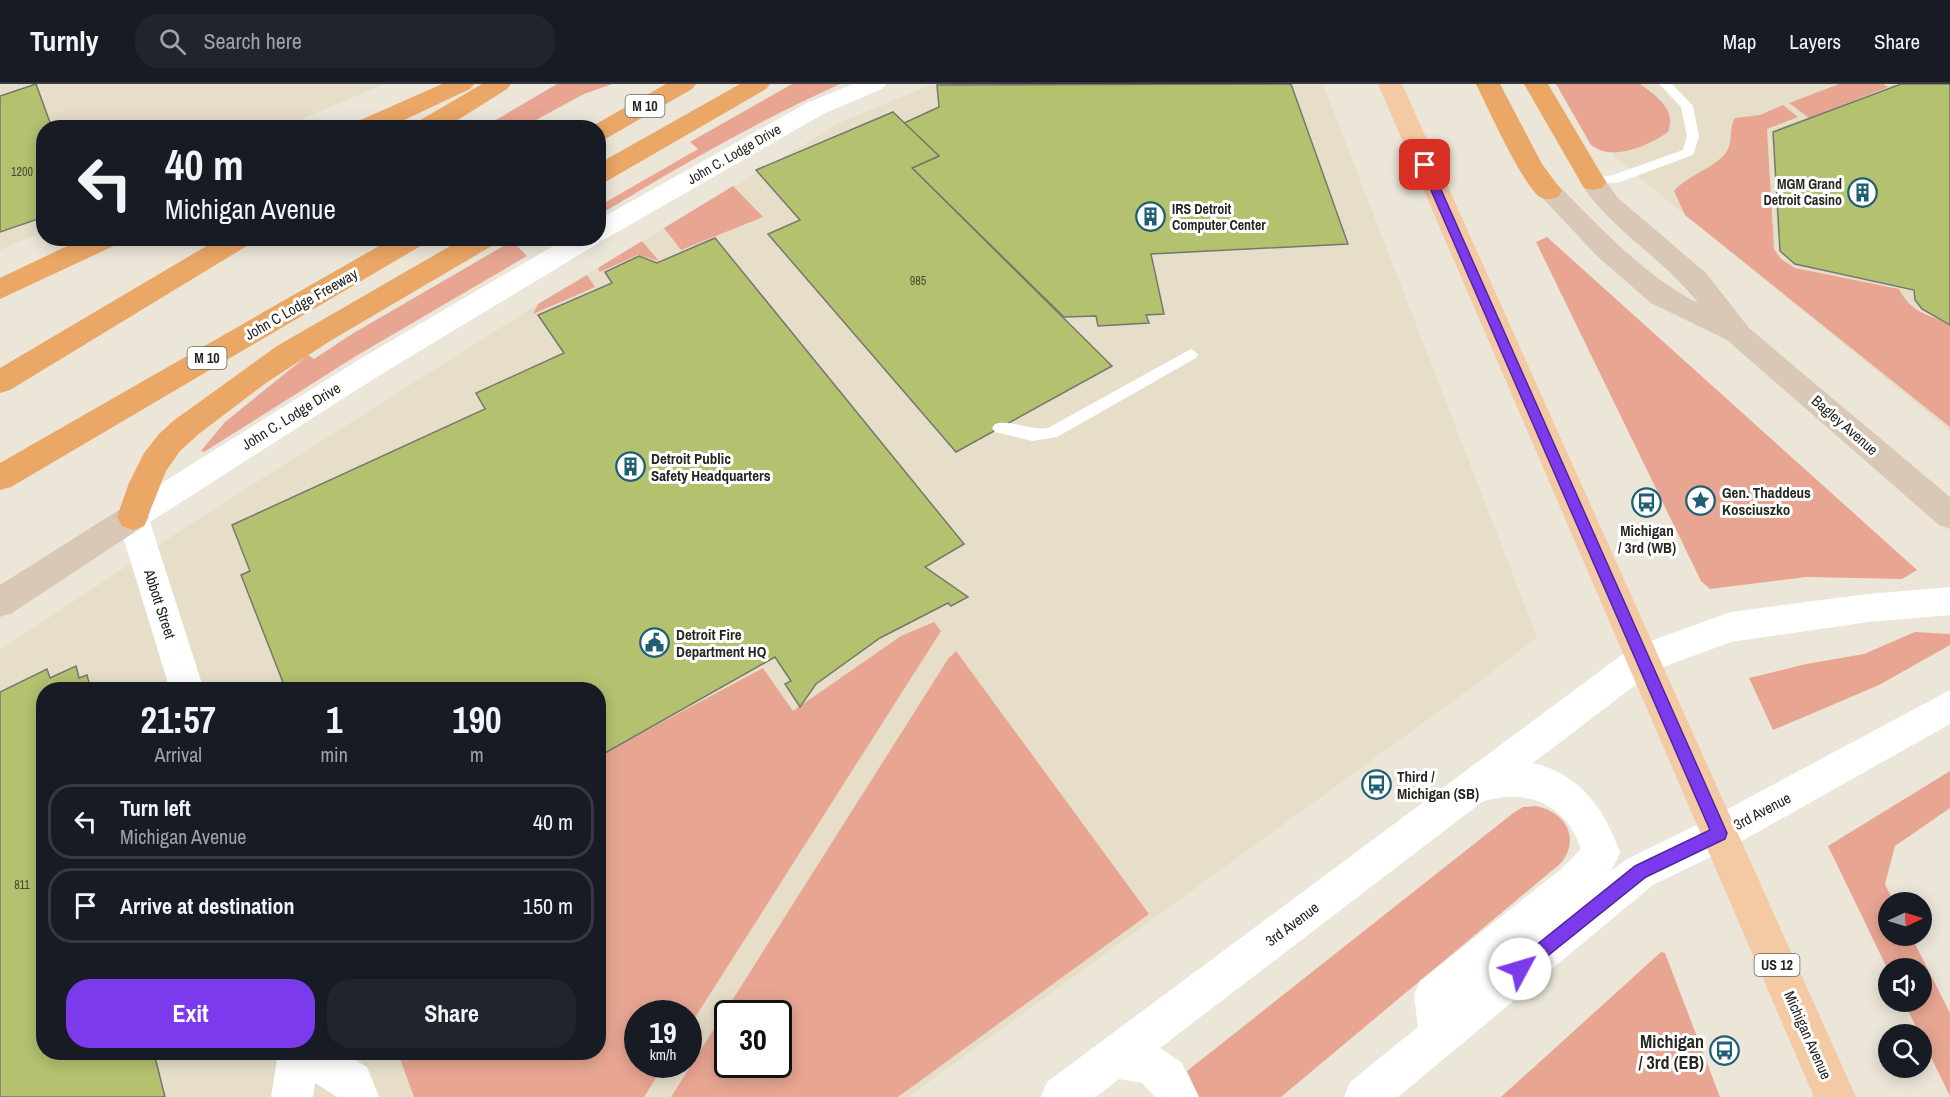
<!DOCTYPE html>
<style>
body{margin:0;font-family:"Archivo Narrow",sans-serif;background:#20242c;color:#f1f3f6;height:100vh;display:flex;flex-direction:column;font-size:22px;white-space:nowrap}
*{box-sizing:border-box;margin:0}
p{font-size:20px;color:#9ea1a6}
.icon{flex:none;width:33px;height:33px;fill:none;stroke:currentColor;stroke-width:2;stroke-linecap:round;stroke-linejoin:round}
.map{position:relative;flex:1;overflow:hidden}
.sheet{position:absolute;left:36px;top:598px;width:570px;height:378px;display:flex;flex-direction:column;background:#171b24;border-radius:24px;box-shadow:0 3px 15px #0003}
.sheet>*{flex:none}
.banner{position:absolute;left:36px;top:36px;width:570px;height:126px;border-radius:24px;box-shadow:0 3px 15px #0003;background:#171b24;color:#f1f3f6;overflow:hidden}
.needle{width:39px;rotate:86deg}
.buttons{position:absolute;left:1878px;top:808px;display:grid;gap:12px}
.buttons a{display:grid;place-items:center;width:54px;height:54px;border-radius:50%;background:#171b24;box-shadow:0 3px 15px #0003;font-size:30px}
.speed{position:absolute;left:624px;top:916px;display:flex;gap:12px;font-size:30px;font-weight:700;text-align:center}
.speed>*{display:grid;place-content:center;width:78px;height:78px;border-radius:50%;background:#171b24;box-shadow:0 3px 15px #0003;line-height:1}
.speed small{font-size:15px;font-weight:400}
.speed .limit{border:3px solid #111;border-radius:9px;background:#fff;color:#111}
.pin{position:absolute;display:grid;place-items:center;width:51px;height:51px;color:#fff;margin:-26px;border-radius:12px;box-shadow:0 3px 9px #0006}
.me{position:absolute;width:66px;margin:-33px;rotate:51deg;stroke-linejoin:round;filter:drop-shadow(0 0 4px #0008)}
.turn{display:flex;align-items:center;gap:21px;height:126px;padding:0 30px;font-size:27px}
.turn .icon{width:78px;height:78px;stroke-width:2.5}
.turn b{display:block;font-size:42px;line-height:51px}
.eta{display:flex;justify-content:space-evenly;align-items:center;height:102px;text-align:center}
.eta b{font-size:36px;font-weight:700;line-height:42px}
.cta{display:flex;gap:12px;margin-top:auto;padding:12px 30px}
.cta a{flex:1;height:69px;border-radius:24px;background:#7c3aed;color:#fff;font-size:24px;font-weight:700;line-height:69px;text-align:center}
.cta a+a{background:#20242c;color:#f1f3f6}
ul{padding:0;list-style:none}
li{display:flex;align-items:center;gap:18px;height:75px;margin:0 12px 9px;padding:0 18px;border:3px solid #363941;border-radius:24px}
li div{flex:1}
li b{display:block;font-size:22px}
li em{font-style:normal}
header{display:flex;align-items:center;gap:36px;box-sizing:border-box;height:84px;padding:0 30px;background:#171b24;border-bottom:2px solid #363941}
header strong{font-size:28px}
nav{display:flex;gap:33px;margin-inline-start:auto;font-size:21px}
.search{width:420px;height:54px;background:#20242c;display:flex;align-items:center;gap:15px;box-sizing:border-box;padding:0 21px;border-radius:24px;color:#9ea1a6;font-size:22px}
.map>svg:first-child{display:block}
</style>
<header>
<strong>Turnly</strong>
<div class="search"><svg class="icon" aria-label="search" viewBox="0 0 24 24"><circle cx="10" cy="10" r="6"/><path d="M15 15l6 6"/></svg>Search here</div>
<nav><a>Map</a><a>Layers</a><a>Share</a></nav>
</header>
<div class="map">
<svg width="1950" height="1013" viewBox="0 0 1950 1013">
<rect width="100%" height="100%" fill="#ebe6d8"/>
<g fill="#e6dec8" fill-rule="evenodd">
<path d="M0 0H384L283 43 44 44 43 147 0 166Z"/>
<path d="M933 0H1323L1537 553 1478 599 908 1013H0V566L192 439 538 220 841 38ZM44 606H598V969H44ZM638 930H688V981H638ZM728 930H778V981H728Z"/>
<path d="M1609 0H1950V347L1613 72Z"/>
</g>
<g fill="#e8a692" fill-rule="evenodd">
<path d="M557 0H612L584 10 523 43H484Z"/>
<path d="M792 0H840C756 38 678 83 599 131V122L698 65 690 58Z"/>
<path d="M1556 0H1640C1656 12 1677 25 1668 48 1648 62 1612 78 1591 61Z"/>
<path d="M1839 0H1883L1888 3 1809 34 1789 19Z"/>
<path d="M1783 21 1798 33 1767 45 1774 165 1781 175 1795 184 1899 205C1910 227 1928 233 1950 238V343L1685 131 1674 107C1688 91 1711 86 1725 70 1734 59 1728 45 1735 34L1760 31Z"/>
<path d="M733 102 763 133 681 166 664 144Z"/>
<path d="M1547 153 1917 486 1902 495 1807 493 1710 505 1701 497 1536 158Z"/>
<path d="M512 157 527 172 356 272 204 368 201 367 225 338 308 271 314 275 352 250Z"/>
<path d="M642 157 659 177 638 171 600 188 598 184Z"/>
<path d="M587 191 595 203 533 230 538 220Z"/>
<path d="M934 538 941 547 689 943 688 930H638V981H664L644 1013H414L398 969H598L599 672 763 584 793 627 901 552Z"/>
<path d="M1915 548 1950 550V561L1879 601 1773 646 1749 594 1806 580 1864 570Z"/>
<path d="M956 567 1149 830 898 1013H671L948 575ZM728 930H778V981H728Z"/>
<path d="M1950 687V724L1895 762 1885 800 1894 819H1888V852H1911L1950 929V1012L1904 918H1922V885L1888 886 1828 762Z"/>
<path d="M1536 722C1565 728 1581 754 1561 779L1281 1013H1199L1187 987 1512 730 1523 723Z"/>
<path d="M1661 868 1665 869 1720 1013H1501Z"/>
</g>
<g fill="#b4c270" stroke="#76786b" stroke-width="1.5">
<path d="M36 0 52 44H44V133L0 148V12Z"/>
<path d="M1291 0 1348 160 1151 170 1164 230 1146 231 1149 239 1098 242 1096 232 1064 233 912 84 939 72 904 39 939 23 937 1Z"/>
<path d="M1901 0H1950V241L1922 225 1915 216 1914 206 1795 180 1780 167 1773 48Z"/>
<path d="M893 28 939 72 912 84 1112 282 956 368 768 150 800 136 756 86Z"/>
<path d="M715 154 964 460 925 483 968 513 951 522 948 519 880 554 816 600 800 623 785 600 791 597 775 573 598 673V606H286L241 491 250 487 232 441 485 325 476 309 564 269 538 231 612 199 605 188 639 172 657 179Z"/>
<path d="M76 582 79 594 87 591 91 606H44V969H154L165 1013H0V608L47 585 50 594Z"/>
</g>
<g fill="none" stroke-linecap="round" stroke-linejoin="round">
<g fill="#fff" fill-rule="evenodd">
<path d="M1659 0H1672L1693 22 1699 52 1693 71 1620 98 1588 101 1587 98 1588 95 1613 91 1683 66 1687 52 1681 23Z"/>
<path d="M1191 265 1198 270 1196 274 1057 353 1032 357 995 348 992 344 995 340C1010 335 1030 347 1048 344Z"/>
</g>
<g fill="#fff" fill-rule="evenodd">
<path d="M853 0H886L882 5 825 29 607 154 600 157 597 160 380 291 150 438 204 606H170L117 433 122 424 360 275 567 154H598V136L807 19Z"/>
<path d="M1950 503V531L1868 538 1731 558 1655 586 1533 679C1580 690 1605 725 1620 769L1611 787 1627 775 1707 736 1950 606V640L1733 762 1653 801 1398 1013H1344L1350 998 1418 943 1414 911 1420 897 1561 785 1581 765C1566 720 1525 703 1482 718L1160 964 1181 978 1199 1013H1155L1142 999 1119 995 1096 1013H1041L1047 998 1631 564 1731 528 1868 510Z"/>
<path d="M278 969H344L367 983 379 1013H337L315 999 313 1013H271Z"/>
</g>
<g fill="#d9c8b6" fill-rule="evenodd">
<path d="M1593 90 1602 92 1618 114 1706 189 1749 244 1950 413V445L1939 441 1727 256 1651 219 1597 172 1536 107 1540 101 1549 98 1558 101C1601 144 1643 191 1698 219 1664 174 1611 147 1580 98L1584 92Z"/>
<path d="M133 420 144 424 149 433 144 442 12 529 0 533V501L122 424Z"/>
</g>
<path fill="#f3caa3" fill-rule="evenodd" d="M1378 0H1402L1856 1013H1814Z"/>
<g fill="#eba766" fill-rule="evenodd">
<path d="M442 0H474L470 5 387 44H353L356 38Z"/>
<path d="M482 0H511L507 5 445 44H414L417 38Z"/>
<path d="M666 0H696L692 5 607 54 598 56V44H589Z"/>
<path d="M740 0H770L766 5 607 97 598 99V80Z"/>
<path d="M1476 0H1500L1542 80 1562 107 1558 113C1552 115 1546 117 1540 113 1523 102 1487 22 1476 0Z"/>
<path d="M1524 0H1548L1606 98 1602 104 1593 106 1584 104Z"/>
<path d="M84 154H122L118 160 0 215V194Z"/>
<path d="M220 154H254L250 160 10 306 0 309V284Z"/>
<path d="M393 154H428L424 160 11 403 0 406V379Z"/>
<path d="M464 154H499L495 160 330 257 266 299 200 349 180 367 166 387 144 442 133 446 122 442 117 433 129 399 144 369 159 350 173 337 277 262Z"/>
</g>
</g>
<path fill="#7c3aed" stroke="#51269a" stroke-width="1.5" d="M1425 77 1430 81 1727 749 1725 755 1646 793 1520 894 1514 891 1511 885 1514 879 1635 782 1710 746 1420 81Z"/>
<defs>
<symbol id="building-ring" viewBox="-11 -11 22 22"><circle r="9.5" fill="#fff" stroke="#1f5f74" stroke-width="1.5"/><path d="M-4-6H4V6H1V3H-1V6H-4ZM-2.5-4.3h1.7v1.8h-1.7ZM.8-4.3h1.7v1.8H.8ZM-2.5-1h1.7V.8h-1.7ZM.8-1h1.7V.8H.8Z" fill="#1f5f74"/></symbol>
<symbol id="sight-ring" viewBox="-11 -11 22 22"><circle r="9.5" fill="#fff" stroke="#1f5f74" stroke-width="1.5"/><path d="M0-6L1.8-2.2L6-1.7L2.9 1.2L3.7 5.4L0 3.3L-3.7 5.4L-2.9 1.2L-6-1.7L-1.8-2.2Z" fill="#1f5f74"/></symbol>
<symbol id="bus-ring" viewBox="-11 -11 22 22"><circle r="9.5" fill="#fff" stroke="#1f5f74" stroke-width="1.5"/><path d="M-5-6H5V4H4V6H2V4H-2V6H-4V4H-5ZM-3.5-4V0h7V-4ZM-3.5 1.2v1.5H-2V1.2ZM2 1.2v1.5H3.5V1.2Z" fill="#1f5f74"/></symbol>
<symbol id="civic-ring" viewBox="-11 -11 22 22"><circle r="9.5" fill="#fff" stroke="#1f5f74" stroke-width="1.5"/><path d="M-.6-6.5H3V-4.5H.6V-3L4-1V1h2V6H-6V1h2V-1L-.6-3ZM-1.2 2.5V6h2.4V2.5Z" fill="#1f5f74"/></symbol>
</defs>
<g fill-rule="evenodd">
<use href="#building-ring" x="1846" y="92" width="33" height="33"/>
<use href="#building-ring" x="1134" y="116" width="33" height="33"/>
<use href="#building-ring" x="614" y="366" width="33" height="33"/>
<use href="#sight-ring" x="1684" y="400" width="33" height="33"/>
<use href="#bus-ring" x="1630" y="402" width="33" height="33"/>
<use href="#civic-ring" x="638" y="542" width="33" height="33"/>
<use href="#bus-ring" x="1360" y="684" width="33" height="33"/>
<use href="#bus-ring" x="1708" y="950" width="33" height="33"/>
</g>
<g text-anchor="middle" dominant-baseline="central" stroke-width="6" stroke-linejoin="round" paint-order="stroke">
<g font-size="12" fill="#4a4c34">
<text x="22" y="88">1200</text>
<text x="918" y="197">985</text>
<text x="22" y="801">811</text>
</g>
<g fill="#fff" stroke="#686663" stroke-width="1.5">
<rect x="625.5" y="11" width="39" height="22" rx="4.5"/>
<rect x="187.5" y="263" width="39" height="22" rx="4.5"/>
<rect x="1754.5" y="870" width="45" height="22" rx="4.5"/>
</g>
<g font-size="14" font-weight="bold" fill="#272520">
<text x="645" y="22">M 10</text>
<text x="207" y="274">M 10</text>
<text x="1777" y="881">US 12</text>
</g>
<g font-size="14" fill="#272520" stroke="#fff">
<text transform="translate(734 70) rotate(-30)">John C. Lodge Drive</text>
</g>
<g font-size="14" font-weight="bold" fill="#272520" stroke="#fff" text-anchor="end">
<text x="1842" y="100">MGM Grand<tspan x="1842" dy="16">Detroit Casino</tspan></text>
<text x="1172" y="125" text-anchor="start">IRS Detroit<tspan x="1172" dy="16">Computer Center</tspan></text>
</g>
<g font-size="15" fill="#272520" stroke="#fff">
<text transform="translate(301 220) rotate(-30)">John C Lodge Freeway</text>
<text transform="translate(291 332) rotate(-32)">John C. Lodge Drive</text>
<text transform="translate(1845 341) rotate(41)">Bagley Avenue</text>
<text transform="translate(160 520) rotate(72)">Abbott Street</text>
<text transform="translate(1762 727) rotate(-28)">3rd Avenue</text>
<text transform="translate(1292 840) rotate(-37)">3rd Avenue</text>
<text transform="translate(1808 951) rotate(66)">Michigan Avenue</text>
</g>
<g font-size="15" font-weight="bold" fill="#272520" stroke="#fff" text-anchor="start">
<text x="651" y="374">Detroit Public<tspan x="651" dy="17">Safety Headquarters</tspan></text>
<text x="1722" y="408">Gen. Thaddeus<tspan x="1722" dy="17">Kosciuszko</tspan></text>
<text x="1647" y="446" text-anchor="middle">Michigan<tspan x="1647" dy="17">/ 3rd (WB)</tspan></text>
<text x="676" y="550">Detroit Fire<tspan x="676" dy="17">Department HQ</tspan></text>
<text x="1397" y="692">Third /<tspan x="1397" dy="17">Michigan (SB)</tspan></text>
</g>
<g font-size="18" font-weight="bold" fill="#272520" stroke="#fff" text-anchor="end">
<text x="1704" y="957">Michigan<tspan x="1704" dy="21">/ 3rd (EB)</tspan></text>
</g>
</g>
</svg>
<div class="buttons">
<a><svg class="needle" viewBox="-14 -14 28 28"><path d="M0-13l5 13h-10z" fill="#e53935"/><path d="M0 13l5-13h-10z" fill="#9ea1a6"/></svg></a>
<a><svg class="icon" aria-label="sound" viewBox="0 0 24 24"><path d="M4 9h4l5-4v14l-5-4H4zM17 9q2 3 0 6"/></svg></a>
<a><svg class="icon" aria-label="search" viewBox="0 0 24 24"><circle cx="10" cy="10" r="6"/><path d="M15 15l6 6"/></svg></a>
</div>
<div class="speed"><div>19<small>km/h</small></div><div class="limit">30</div></div>
<div class="pin" style="left:1425px;top:81px;background:#d93025"><svg class="icon" aria-label="arrive" viewBox="0 0 24 24"><path d="M6 21V4h12l-3 4 3 4H6"/></svg></div>
<svg class="me" style="left:1520px;top:885px" viewBox="-20 -20 40 40"><circle r="19" fill="#fff"/><path d="M0-13L10 11 0 6-10 11z" fill="#7c3aed"/></svg>
<div class="banner">
<div class="turn"><svg class="icon" aria-label="left" viewBox="0 0 24 24"><path d="M17 20v-9H6M10 6l-5 5 5 5"/></svg><div><b>40 m</b>Michigan Avenue</div></div>
</div>
<section class="sheet">
<div class="eta">
<div><b>21:57</b><p>Arrival</p></div>
<div><b>1</b><p>min</p></div>
<div><b>190</b><p>m</p></div>
</div>
<ul>
<li><svg class="icon" aria-label="left" viewBox="0 0 24 24"><path d="M17 20v-9H6M10 6l-5 5 5 5"/></svg><div><b>Turn left</b><p>Michigan Avenue</p></div><em>40 m</em></li>
<li><svg class="icon" aria-label="arrive" viewBox="0 0 24 24"><path d="M6 21V4h12l-3 4 3 4H6"/></svg><div><b>Arrive at destination</b></div><em>150 m</em></li>
</ul>
<div class="cta"><a>Exit</a><a>Share</a></div>
</section>
</div>
